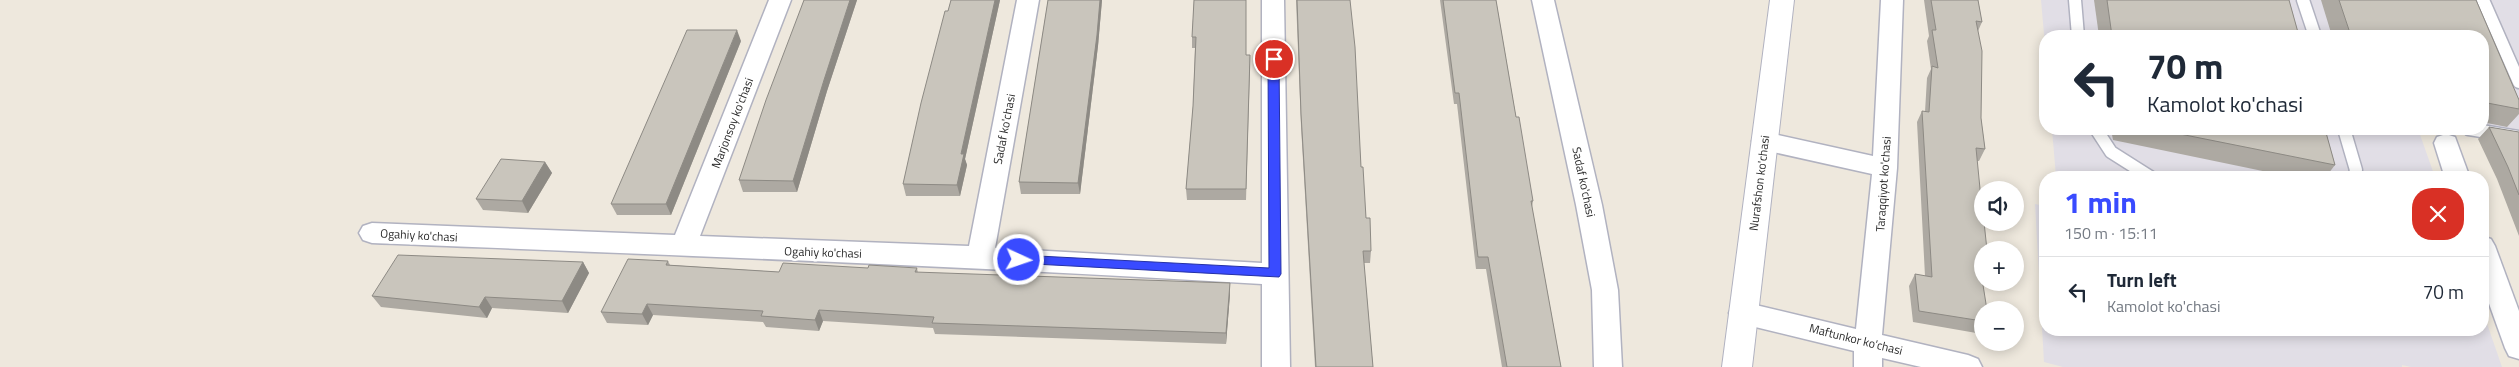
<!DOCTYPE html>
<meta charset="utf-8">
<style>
body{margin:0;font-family:"Titillium Web",sans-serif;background:#f2f2f3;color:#1f2937;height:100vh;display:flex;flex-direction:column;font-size:19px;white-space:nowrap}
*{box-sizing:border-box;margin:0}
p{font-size:16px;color:#747a83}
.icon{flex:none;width:28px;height:28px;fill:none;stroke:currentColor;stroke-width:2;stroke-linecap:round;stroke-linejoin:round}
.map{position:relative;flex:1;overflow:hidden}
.drawer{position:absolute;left:2039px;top:171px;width:450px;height:165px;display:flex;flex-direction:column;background:#fff;border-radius:20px;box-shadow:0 2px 12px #0003}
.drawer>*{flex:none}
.hud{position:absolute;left:2039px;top:30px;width:450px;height:105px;border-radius:20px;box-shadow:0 2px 12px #0003;background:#fff;color:#1f2937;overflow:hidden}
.fabs{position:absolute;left:1974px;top:181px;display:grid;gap:10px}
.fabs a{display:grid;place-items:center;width:50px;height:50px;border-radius:50%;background:#fff;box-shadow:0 2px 12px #0003;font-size:25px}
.pin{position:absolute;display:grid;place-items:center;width:42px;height:42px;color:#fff;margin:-21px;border:2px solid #fff;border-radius:50%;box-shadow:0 1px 5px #0007}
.me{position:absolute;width:55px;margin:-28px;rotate:93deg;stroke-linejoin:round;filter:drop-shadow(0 0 4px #0008)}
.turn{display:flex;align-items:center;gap:18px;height:105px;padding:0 25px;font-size:22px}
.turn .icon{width:65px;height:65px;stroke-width:2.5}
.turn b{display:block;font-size:35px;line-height:42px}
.round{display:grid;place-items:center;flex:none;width:52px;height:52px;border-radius:20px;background:#f2f2f3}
.headline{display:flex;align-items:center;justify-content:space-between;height:85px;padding:0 25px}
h1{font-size:30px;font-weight:700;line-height:38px;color:#394bff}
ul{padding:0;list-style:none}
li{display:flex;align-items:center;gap:15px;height:70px;padding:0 25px;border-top:1px solid #e0e1e3}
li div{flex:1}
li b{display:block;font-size:19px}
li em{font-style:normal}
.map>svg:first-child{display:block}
</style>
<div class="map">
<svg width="2519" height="367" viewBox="0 0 2519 367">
<rect width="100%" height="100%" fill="#eee8dd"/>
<g fill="#e1dee6">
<path d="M2041 0H2519V142L2448 129H2482V36H2045V45Z"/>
<path d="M2052 129H2418L2435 177H2056Z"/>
<path d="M2035 204 2045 206V330H2482L2483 312 2502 367H2411L2402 365V367H2063L2044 362Z"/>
</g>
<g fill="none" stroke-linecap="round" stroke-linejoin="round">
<defs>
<g id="lane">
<path d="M2075 0 2078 36"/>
<path d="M2303 0 2315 36"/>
<path d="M2483 0 2519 82"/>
<path d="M2096 129 2111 152 2152 178"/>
<path d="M2344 129 2356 170 2354 178"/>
<path d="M2469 129 2519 137"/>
</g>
<g id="street">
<path d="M769 0H791L700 236 969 246 1017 0H1039L995 248 1262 263V0H1284L1290 367H1262V284C965 266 669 255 372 243L363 240 359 233 363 226 372 223 675 235Z"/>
<path d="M1532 0H1554L1602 205 1618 290 1622 367H1594L1592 290 1576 205Z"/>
<path d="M1881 0H1903L1897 168 1882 335 1968 355 1978 359 1982 367H1921L1882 358V367H1854V351L1743 324 1733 321 1729 313 1733 305 1743 302 1856 329 1872 174 1764 150 1755 147 1752 141 1755 135 1764 132 1873 156Z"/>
<path d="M2446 134 2455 137 2470 178H2445L2434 143 2437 137Z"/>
<path d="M2482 236 2491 239 2495 246 2519 311V359L2509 356 2505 348 2482 284Z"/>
</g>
<path id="secondary" d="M1770 0H1794L1752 367H1722Z"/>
</defs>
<use href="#lane" stroke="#b1b2c0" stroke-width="15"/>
<use href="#street" stroke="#b1b2c0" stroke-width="3"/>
<use href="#secondary" stroke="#b1b2c0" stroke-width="2"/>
<use href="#lane" stroke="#fff" stroke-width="12"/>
<use href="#street" fill="#fff" fill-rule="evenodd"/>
<use href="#secondary" fill="#fff" fill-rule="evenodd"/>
</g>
<g fill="#ada9a2">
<path d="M804 0H857L827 91 797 192H743L739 180Z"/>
<path d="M951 0H1000L965 159 967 165 960 196H906L903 184Z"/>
<path d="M1048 0H1102L1098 46 1080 194H1021L1019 182Z"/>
<path d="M1194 0 1246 55 1250 67 1246 200H1187L1186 189 1193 106 1195 48H1192V37Z"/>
<path d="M1296 0H1350L1361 167 1366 218 1371 251 1370 263H1364L1373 367H1315L1301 126Z"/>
<path d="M1440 0H1496L1516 117 1533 201 1532 207 1561 367H1502L1486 269H1476L1457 104H1454Z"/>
<path d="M1924 0H1978L1982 22 1978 31 1981 118 1985 149 1979 161H1977L1982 250V271L1981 273 1982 310V334L1913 322 1909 286 1915 274 1925 276 1917 122 1922 111 1925 112 1927 78 1931 69 1927 41 1929 36Z"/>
<path d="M2094 0H2289L2299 36H2099Z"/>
<path d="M2321 0H2476L2519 100V114L2507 127 2482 122V36H2332Z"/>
<path d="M741 41 671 215H617L611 204Z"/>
<path d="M2489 127 2519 132V236L2497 179 2478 139Z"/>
<path d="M2111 129H2325L2335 165 2325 178H2296L2113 140Z"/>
<path d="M545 162 552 173 528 213 483 210 476 199Z"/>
<path d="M668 261 670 265 779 272 868 268H917L918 273 1230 283V294L1226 344 935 334 933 328 823 321 819 331 766 327 763 322 653 315 648 325 607 323 601 312Z"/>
<path d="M583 262 589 273 568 313 492 308 487 318 381 307 372 296Z"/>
</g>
<g fill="#8d8a84">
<path d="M850 0H857L827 91 797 192 793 181 824 80Z"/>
<path d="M995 0H1000L965 159 967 165 960 196 957 185 961 154Z"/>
<path d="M1100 0H1102L1098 46 1080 194 1078 183Z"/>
<path d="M737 30 741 41 671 215 666 204Z"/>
<path d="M545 162 552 173 528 213 522 201Z"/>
<path d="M583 262 589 273 568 313 562 301Z"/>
<path d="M1230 283V294L1226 344V333Z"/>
<path d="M485 297 492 308 487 318 479 307Z"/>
<path d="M647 304 653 315 648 325 642 314Z"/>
<path d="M819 310 823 321 819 331 815 320Z"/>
</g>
<g fill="#c9c5bc" stroke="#8d8a84">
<path d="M804 0H850L824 80 793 181 739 180 766 100Z"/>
<path d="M951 0H995L961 154H964L957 185 903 184 921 103 945 11H948Z"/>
<path d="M1048 0H1100L1097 35 1078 183 1019 182Z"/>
<path d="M1194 0H1246V55H1250L1246 189H1186L1193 106 1196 37H1192Z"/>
<path d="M1297 0H1350L1355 47 1361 167H1363L1366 218H1370L1371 251H1363L1373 367H1316L1301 114Z"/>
<path d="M1443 0H1496L1516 117H1519L1533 201H1531L1561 367H1507L1488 257H1478L1459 93H1455Z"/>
<path d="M1931 0H1978L1982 22 1976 21 1982 51 1981 118 1985 149 1976 148 1982 209V222H1984L1987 250H1982V260H1979L1987 310H1982V321L1919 311 1915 274 1932 277 1922 111 1929 112 1932 66 1938 68 1932 30H1936Z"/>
<path d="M2107 0H2289L2299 36H2112Z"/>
<path d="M2339 0H2476L2519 100V109L2482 102V36H2351Z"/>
<path d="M687 30H737L666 204H611Z"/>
<path d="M2489 127 2519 132V195L2508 167Z"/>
<path d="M2155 129H2325L2335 165Z"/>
<path d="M501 159 545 162 522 201 476 199Z"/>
<path d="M398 255 583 262 562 301 485 297 479 307 372 296Z"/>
<path d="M628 259 668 261 666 265 779 272 783 263 868 268 869 265 917 268 915 272 1230 283 1226 333 932 323 934 317 819 310 815 320 761 316 763 311 647 304 642 314 601 312Z"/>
</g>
<path fill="#394bff" stroke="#2531a6" d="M1274 55 1279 59 1281 274 1279 277 1015 263 1013 260 1019 255 1269 268 1268 59Z"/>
<g text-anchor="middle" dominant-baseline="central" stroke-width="5" stroke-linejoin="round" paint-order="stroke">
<g font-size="12" fill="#2b2b2b" stroke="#fff">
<text transform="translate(732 123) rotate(-69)">Marjonsoy ko'chasi</text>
<text transform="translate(1004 129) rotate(-79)">Sadaf ko'chasi</text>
<text transform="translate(1584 182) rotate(78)">Sadaf ko'chasi</text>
<text transform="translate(1759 183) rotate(-83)">Nurafshon ko'chasi</text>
<text transform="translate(1883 184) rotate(-86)">Taraqqiyot ko'chasi</text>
<text transform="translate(419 235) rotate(3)">Ogahiy ko'chasi</text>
<text transform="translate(823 252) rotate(2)">Ogahiy ko'chasi</text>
<text transform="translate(1856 339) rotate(14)">Maftunkor ko'chasi</text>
</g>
</g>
</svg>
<div class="fabs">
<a><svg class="icon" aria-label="sound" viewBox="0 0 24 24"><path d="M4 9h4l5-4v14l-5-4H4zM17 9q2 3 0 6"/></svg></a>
<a>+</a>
<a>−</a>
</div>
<div class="pin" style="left:1274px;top:59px;background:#d93025"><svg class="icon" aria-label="arrive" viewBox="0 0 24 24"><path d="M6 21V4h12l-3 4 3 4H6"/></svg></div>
<svg class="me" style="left:1019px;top:260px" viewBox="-20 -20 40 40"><circle r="17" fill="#394bff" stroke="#fff" stroke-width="3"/><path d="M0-11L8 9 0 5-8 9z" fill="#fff"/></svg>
<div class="hud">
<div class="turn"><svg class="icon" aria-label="left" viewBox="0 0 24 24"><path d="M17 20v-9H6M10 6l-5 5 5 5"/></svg><div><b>70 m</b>Kamolot ko'chasi</div></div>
</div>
<section class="drawer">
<div class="headline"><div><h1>1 min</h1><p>150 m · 15:11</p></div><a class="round" style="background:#d93025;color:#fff"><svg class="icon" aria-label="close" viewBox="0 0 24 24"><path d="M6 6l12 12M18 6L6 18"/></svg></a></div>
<ul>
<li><svg class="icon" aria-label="left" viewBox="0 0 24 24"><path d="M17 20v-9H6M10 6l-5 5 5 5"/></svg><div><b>Turn left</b><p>Kamolot ko'chasi</p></div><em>70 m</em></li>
</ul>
</section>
</div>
